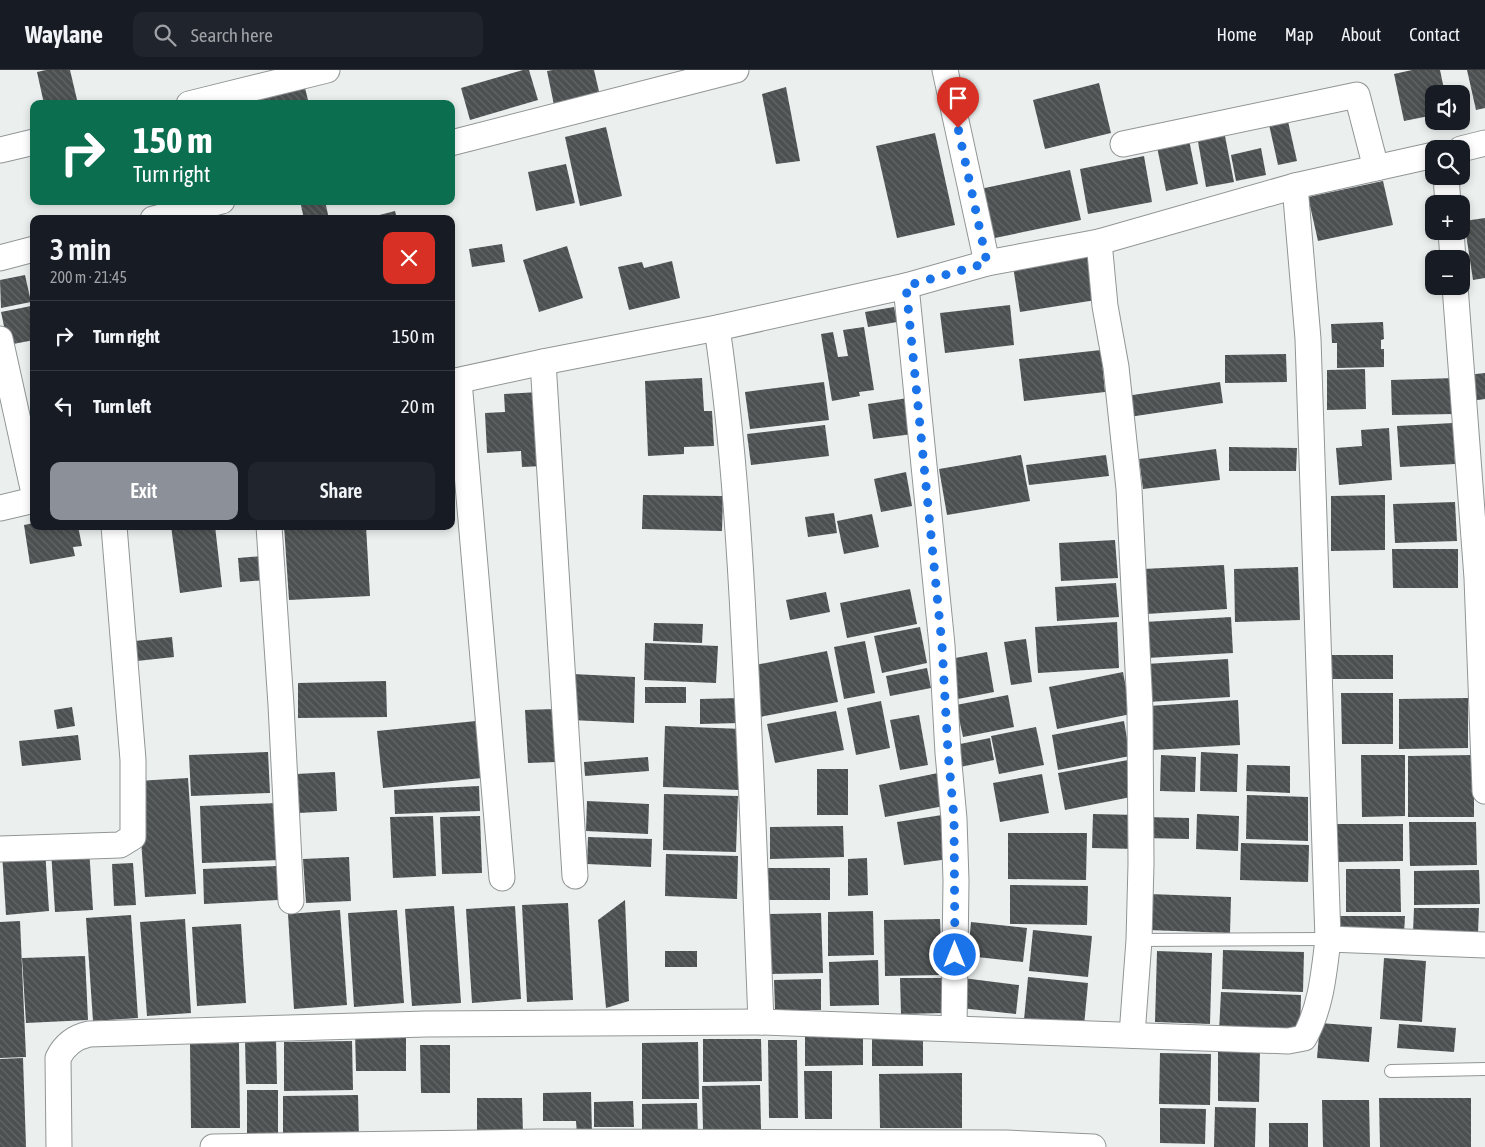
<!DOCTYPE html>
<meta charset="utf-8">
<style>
body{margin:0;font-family:"Asap Condensed",sans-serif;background:#20242c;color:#f1f3f6;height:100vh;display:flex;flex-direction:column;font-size:19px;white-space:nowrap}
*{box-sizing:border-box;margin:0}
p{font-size:16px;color:#9ea1a6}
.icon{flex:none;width:28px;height:28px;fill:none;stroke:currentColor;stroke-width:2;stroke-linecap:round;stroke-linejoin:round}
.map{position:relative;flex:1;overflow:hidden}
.panel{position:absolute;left:30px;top:145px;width:425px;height:315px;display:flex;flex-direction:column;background:#171b24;border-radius:10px;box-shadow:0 2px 8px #0003}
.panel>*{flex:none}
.top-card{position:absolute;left:30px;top:30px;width:425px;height:105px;border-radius:10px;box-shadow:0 2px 8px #0003;background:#0b6e4f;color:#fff;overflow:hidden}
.controls{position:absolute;left:1425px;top:15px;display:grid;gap:10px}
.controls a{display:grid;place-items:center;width:45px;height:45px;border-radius:10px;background:#171b24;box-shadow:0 2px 8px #0003;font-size:25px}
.pin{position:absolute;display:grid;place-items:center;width:42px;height:42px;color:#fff;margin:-51px -21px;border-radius:50% 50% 50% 0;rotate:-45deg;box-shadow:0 0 5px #0007}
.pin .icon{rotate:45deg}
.me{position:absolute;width:55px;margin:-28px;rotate:0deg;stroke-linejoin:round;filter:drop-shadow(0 0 4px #0008)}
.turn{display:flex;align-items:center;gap:18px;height:105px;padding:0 20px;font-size:22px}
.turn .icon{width:65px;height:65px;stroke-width:2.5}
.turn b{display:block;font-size:35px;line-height:42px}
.round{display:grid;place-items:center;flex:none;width:52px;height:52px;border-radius:10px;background:#20242c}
.summary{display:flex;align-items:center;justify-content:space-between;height:85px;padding:0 20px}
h1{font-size:30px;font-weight:600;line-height:38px}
.primary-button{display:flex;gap:10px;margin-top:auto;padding:10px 20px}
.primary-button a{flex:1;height:58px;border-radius:10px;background:#8c9099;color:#fff;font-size:20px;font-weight:600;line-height:58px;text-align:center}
.primary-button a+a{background:#20242c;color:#f1f3f6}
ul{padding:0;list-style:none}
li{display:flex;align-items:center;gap:15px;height:70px;padding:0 20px;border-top:1px solid #363941}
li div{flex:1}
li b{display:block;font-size:19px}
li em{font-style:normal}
header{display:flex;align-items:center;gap:30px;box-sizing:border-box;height:70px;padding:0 25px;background:#171b24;border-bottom:1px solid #363941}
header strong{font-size:24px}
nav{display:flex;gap:28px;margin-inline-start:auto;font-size:18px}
.search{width:350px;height:45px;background:#20242c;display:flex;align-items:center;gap:12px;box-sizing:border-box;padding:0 18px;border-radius:10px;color:#9ea1a6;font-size:19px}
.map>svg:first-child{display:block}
</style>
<header>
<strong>Waylane</strong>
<div class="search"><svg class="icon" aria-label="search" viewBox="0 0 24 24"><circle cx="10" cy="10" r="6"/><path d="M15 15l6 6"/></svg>Search here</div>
<nav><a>Home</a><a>Map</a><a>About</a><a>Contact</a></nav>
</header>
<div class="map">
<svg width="1485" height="1077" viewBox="0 0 1485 1077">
<defs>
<pattern id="building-back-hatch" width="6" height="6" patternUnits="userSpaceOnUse" patternTransform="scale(1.25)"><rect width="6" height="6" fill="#4c5051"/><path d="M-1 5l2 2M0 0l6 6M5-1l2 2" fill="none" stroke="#636767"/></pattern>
</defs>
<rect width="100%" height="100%" fill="#ebf0ef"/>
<g fill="url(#building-back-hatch)">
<path d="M46 0H70L78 34H44L37 2Z"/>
<path d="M523 0H529L538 30 470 50 461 18Z"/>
<path d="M553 0H594L601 30 555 40 547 1Z"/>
<path d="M1412 0H1440L1445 24H1434V45L1404 51 1394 4Z"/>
<path d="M1467 0H1485V38L1476 40Z"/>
<path d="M303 10 309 34H237Z"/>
<path d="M1099 13 1111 63 1045 79 1033 30Z"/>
<path d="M786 17 800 91 776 94 762 24Z"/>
<path d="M1287 47 1297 91 1278 95 1268 50Z"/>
<path d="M606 57 622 126 580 136 565 67Z"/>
<path d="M1224 61 1234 112 1206 117 1197 66Z"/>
<path d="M935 63 955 155 897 168 876 76Z"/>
<path d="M1188 65 1198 114 1166 121 1156 72Z"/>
<path d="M1261 78 1266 105 1236 111 1231 85Z"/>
<path d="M1144 86 1152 132 1088 144 1080 99Z"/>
<path d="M566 94 575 133 536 141 528 102Z"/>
<path d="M1070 100 1081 150 990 169 980 119Z"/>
<path d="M1383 111 1393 155 1318 171 1308 127Z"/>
<path d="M300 131H325L329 149H304Z"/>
<path d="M395 141 397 149H368V148Z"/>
<path d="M1485 148V208L1473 210 1464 151Z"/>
<path d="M502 174 505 192 472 197 469 179Z"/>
<path d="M567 176 583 228 539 242 523 190Z"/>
<path d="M1089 184 1096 230 1020 242 1013 196Z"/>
<path d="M672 191 680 228 629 240 618 197 642 192 644 198Z"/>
<path d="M25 205 31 232 1 238 0 210Z"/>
<path d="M1010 235 1014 275 945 283 940 243Z"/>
<path d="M31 236 34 251V270L8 275 1 242Z"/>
<path d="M894 237 897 252 868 257 865 242Z"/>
<path d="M1383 252 1384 269 1381 270V279H1384V297L1337 298V273H1332L1331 254Z"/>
<path d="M864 257 874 320 859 322 860 326 832 331 821 264 833 262 838 287 848 286 843 260Z"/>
<path d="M1101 280 1105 322 1024 331 1019 289Z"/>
<path d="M1286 284 1287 312 1225 313V285Z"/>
<path d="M1365 299 1366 339 1327 340V300Z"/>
<path d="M1485 303V329L1471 331 1467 305Z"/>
<path d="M702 308 704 341H712L714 376 684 377V384L648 386 645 311Z"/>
<path d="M1455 308 1456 344 1392 345 1391 310Z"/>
<path d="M824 312 829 350 750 359 745 322Z"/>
<path d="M1220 312 1223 333 1129 347 1126 326Z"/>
<path d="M539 322 543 396 522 397 521 381 487 383 485 343 505 342 504 324Z"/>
<path d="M908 328 913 364 873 369 868 334Z"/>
<path d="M1453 353 1455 394 1400 397 1397 356Z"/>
<path d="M825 355 829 386 751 395 747 364Z"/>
<path d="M1389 358 1392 410 1339 415 1336 378 1362 376 1361 360Z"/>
<path d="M1229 377 1297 378 1296 401H1229Z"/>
<path d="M1216 379 1220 410 1143 419 1139 389Z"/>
<path d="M1021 385 1030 431 947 445 939 399Z"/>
<path d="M1106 385 1109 406 1029 415 1026 395Z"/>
<path d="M906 402 912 436 881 442 874 409Z"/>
<path d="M643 425 723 426 722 461 642 459Z"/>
<path d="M1385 425V480L1331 481V426Z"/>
<path d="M1455 432 1457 471 1395 473 1393 434Z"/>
<path d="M834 443 837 463 808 467 805 447Z"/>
<path d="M872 444 879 477 844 484 837 451Z"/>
<path d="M34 453V456H78L82 476 73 477 75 486 30 494 24 455Z"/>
<path d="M171 456H215L222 517 180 523Z"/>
<path d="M284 456H366L370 526 289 530Z"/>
<path d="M1115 470 1118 508 1061 511 1059 473Z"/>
<path d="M1392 479H1458V518H1393Z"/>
<path d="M264 486 266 510 240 512 238 488Z"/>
<path d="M1224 495 1227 539 1146 544 1143 499Z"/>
<path d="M1298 497 1300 550 1235 552 1234 499Z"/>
<path d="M1116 513 1119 547 1057 551 1055 517Z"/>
<path d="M910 519 917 554 847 568 840 533Z"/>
<path d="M826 522 830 542 790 550 786 530Z"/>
<path d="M1231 547 1233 583 1147 588 1144 552Z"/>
<path d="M1117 552 1119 598 1038 603 1035 557Z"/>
<path d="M654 553 703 554 702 573 653 571Z"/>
<path d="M920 557 927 593 882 603 874 566Z"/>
<path d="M172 567 174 587 137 591 135 571Z"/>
<path d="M1026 569 1032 612 1011 615 1004 572Z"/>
<path d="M865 571 875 623 844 629 834 577Z"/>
<path d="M645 573 718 576 716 613 644 610Z"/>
<path d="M827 581 838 632 760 647 750 596Z"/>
<path d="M987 582 994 622 958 629 950 589Z"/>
<rect x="1329" y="585" width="64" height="24"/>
<path d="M1228 589 1230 627 1148 632 1146 594Z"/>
<path d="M927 598 931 618 890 626 886 606Z"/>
<path d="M1123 602 1131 644 1057 659 1049 617Z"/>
<path d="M572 604 635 607 634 653 571 650Z"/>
<path d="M386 611 387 647 298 648V613Z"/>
<rect x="645" y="617" width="41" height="16"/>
<path d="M1341 623H1393V674H1342Z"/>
<path d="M1008 625 1014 657 963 667 956 635Z"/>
<path d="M739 628 740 653 700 654V629Z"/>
<path d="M1468 628V678L1399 679V629Z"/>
<path d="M1238 630 1240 675 1152 680 1149 636Z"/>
<path d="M881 631 890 678 856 685 847 638Z"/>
<path d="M72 637 75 656 57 659 54 640Z"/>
<path d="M554 639 556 692 528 693 525 640Z"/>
<path d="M836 641 844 680 775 693 767 654Z"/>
<path d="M919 645 928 695 900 700 890 650Z"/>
<path d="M476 651 482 708 383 718 377 661Z"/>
<path d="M1124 651 1130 686 1058 700 1052 665Z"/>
<path d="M665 656 743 659 740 720 663 717Z"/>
<path d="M1036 657 1044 695 999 704 991 666Z"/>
<path d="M78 665 81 690 22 696 19 671Z"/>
<path d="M990 668 994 690 960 697 955 675Z"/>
<path d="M268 682 270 723 191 726 189 685Z"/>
<path d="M1201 682 1238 684 1237 722 1200 721Z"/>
<path d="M1161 685 1196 687 1195 722 1160 721Z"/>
<path d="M1361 685H1405V746L1362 747Z"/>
<path d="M1474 685V747H1408V686Z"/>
<path d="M648 687 649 701 585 706 584 692Z"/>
<path d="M1128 690 1136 726 1065 740 1058 703Z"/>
<path d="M1247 695 1290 696V723L1246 721Z"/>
<rect x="817" y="699" width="31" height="46"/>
<path d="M335 702 337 741 298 743 296 704Z"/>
<path d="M938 703 944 736 885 747 879 715Z"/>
<path d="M1042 704 1049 743 1000 752 993 713Z"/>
<path d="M188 708 196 824 145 827 137 711Z"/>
<path d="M479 716 480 741 395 744 394 720Z"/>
<path d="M664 724 738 726 736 782 663 780Z"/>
<path d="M1247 725 1308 727V771L1246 769Z"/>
<path d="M587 731 649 734 648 764 586 761Z"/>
<path d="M278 733 280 790 202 793 200 736Z"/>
<path d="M1093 744 1137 745 1136 779 1092 778Z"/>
<path d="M1197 744 1239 746 1238 781 1196 779Z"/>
<path d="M942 745 949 789 904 795 897 752Z"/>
<path d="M433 746 436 806 393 808 390 747Z"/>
<path d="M480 746 482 803 442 804 440 747Z"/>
<path d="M1144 747 1189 748V769L1144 768Z"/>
<path d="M1409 752H1476L1477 795 1410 796Z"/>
<path d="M1336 754H1403V791L1337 792Z"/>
<path d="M843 756 844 787 770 789V757Z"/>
<path d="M1008 763H1087L1086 810 1008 809Z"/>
<path d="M588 767 652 769 651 797 587 794Z"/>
<path d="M1241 773 1309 775 1308 812 1240 810Z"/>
<path d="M89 778 93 840 55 842 51 781Z"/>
<path d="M45 780 49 841 6 845 2 783Z"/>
<path d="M666 784 738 786 737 829 665 826Z"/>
<path d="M349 787 351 831 306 833 303 789Z"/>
<path d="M867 788 868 825 848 826V789Z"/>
<path d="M133 793 136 835 114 836 112 794Z"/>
<path d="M277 796 278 830 204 834 203 799Z"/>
<rect x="765" y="798" width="65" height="32"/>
<path d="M1346 799H1400L1401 842H1346Z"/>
<path d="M1479 800 1480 834 1414 835V801Z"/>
<path d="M1010 815 1088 816 1087 855 1010 854Z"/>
<path d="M1149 824 1231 827 1230 863 1148 860Z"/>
<path d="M625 830 629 931 606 938 598 850Z"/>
<path d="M568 833 573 930 527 932 522 835Z"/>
<path d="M454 836 461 933 412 936 405 839Z"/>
<path d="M515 836 521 929 472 933 466 839Z"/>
<path d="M1414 838H1479L1478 863 1413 862Z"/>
<path d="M340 840 347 935 294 939 288 844Z"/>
<path d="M397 840 404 933 354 937 348 843Z"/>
<path d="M873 841 874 885 828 886V842Z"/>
<path d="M821 843 823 903 770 904 769 844Z"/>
<path d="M131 845 138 948 93 951 86 848Z"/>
<path d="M1339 846H1405L1404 864 1342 863Z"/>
<path d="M185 849 191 943 147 946 140 852Z"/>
<path d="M940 849 941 873 932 874 933 884H941V905L885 906 884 850Z"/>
<path d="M20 851 26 987 0 988V852Z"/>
<path d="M971 852 1027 858 1023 892 968 886Z"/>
<path d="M241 854 246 933 197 936 192 857Z"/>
<path d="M1033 860 1092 866 1088 907 1029 901Z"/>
<path d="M1223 880 1304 882 1303 922 1222 919Z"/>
<rect x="665" y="881" width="32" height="16"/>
<path d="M1157 881 1212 883 1210 954 1155 952Z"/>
<path d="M85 886 88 950 26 953 22 888Z"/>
<path d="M1384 888 1426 891 1422 952 1380 949Z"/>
<path d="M878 890 879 935 830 936 829 892Z"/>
<path d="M1028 907 1088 913 1084 956 1024 950Z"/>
<path d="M900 908H947V943L901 944Z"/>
<path d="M963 908 1019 915 1016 944 960 938Z"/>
<path d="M821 909V940H775L774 910Z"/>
<path d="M1221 922 1301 925 1300 964 1219 962Z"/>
<path d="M1320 953 1372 957 1369 992 1317 988Z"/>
<path d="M1399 954 1456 958 1454 982 1397 978Z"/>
<path d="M355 962H406V1001H356Z"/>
<path d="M863 963V995L805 996V964Z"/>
<path d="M923 964V996H872V965Z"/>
<path d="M245 969H276L277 1014H246Z"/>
<path d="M703 969H761L762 1011 703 1012Z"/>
<path d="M768 970H797L798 1048H769Z"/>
<path d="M352 971 353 1020 284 1021V972Z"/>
<path d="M698 972 699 1029H642V973Z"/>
<path d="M239 973 240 1058H191L190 974Z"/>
<path d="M420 975H450V1023H421Z"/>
<path d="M1218 977 1260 978 1259 1032 1218 1031Z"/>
<path d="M1160 983 1211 984 1210 1035 1159 1034Z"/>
<path d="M23 988 26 1077H0V989Z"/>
<path d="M804 1001H832V1049H805Z"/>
<path d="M962 1003V1058H880L879 1004Z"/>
<path d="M760 1015 761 1059H703L702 1016Z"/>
<rect x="247" y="1020" width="31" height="44"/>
<path d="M591 1022 592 1065H577L576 1051H543V1023Z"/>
<path d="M358 1025 359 1072 283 1073V1026Z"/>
<path d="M477 1028H522L523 1064H477Z"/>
<path d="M1379 1028H1471V1077H1380Z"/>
<path d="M1322 1030H1369L1370 1077H1323Z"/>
<path d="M633 1031 634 1057H594V1032Z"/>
<path d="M697 1033 698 1066 642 1067V1034Z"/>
<path d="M1215 1037 1256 1038 1255 1077H1214Z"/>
<path d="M1160 1038 1206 1039 1205 1074 1160 1073Z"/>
<rect x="1269" y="1053" width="39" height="24"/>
</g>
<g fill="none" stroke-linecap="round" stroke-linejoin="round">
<defs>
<g id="service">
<path d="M1139 870 1328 869"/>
<path d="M1391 1001 1485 999"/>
</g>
<g id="minor">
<path d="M945 0 987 193"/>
<path d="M189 34 327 0"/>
<path d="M451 73 736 0"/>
<path d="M1123 74 1357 25 1376 98"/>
<path d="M1461 79 1485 73"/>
<path d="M0 80 34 72"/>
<path d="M1446 106 1448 134"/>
<path d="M153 149 222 131"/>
<path d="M1451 161 1453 189"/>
<path d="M1099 172 1105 236 1116 297 1129 419 1140 639 1141 794 1139 870 1132 965"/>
<path d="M0 188 34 179"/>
<path d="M906 216 942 575 948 683 954 749 956 811 954 958"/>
<path d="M1455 216 1477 508 1485 721"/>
<path d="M717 258C732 359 739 461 744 563 751 692 756 822 761 952"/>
<path d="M0 269 34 423"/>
<path d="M543 292 575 806"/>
<path d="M459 311 502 808"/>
<path d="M451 312 543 292 717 258 906 216 987 193 1099 172 1295 116 1434 85"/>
<path d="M0 438 34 430"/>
<path d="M269 456 281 635 291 831"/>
<path d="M0 779 120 775 133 767V690L114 456"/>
<path d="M1328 869 1485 875"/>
<path d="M59 1077 58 988C65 974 75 967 89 964L426 954 761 952 1288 971 1304 968C1321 938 1324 903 1328 869L1308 269 1295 116"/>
<path d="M213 1077 540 1072 1006 1073 1093 1077"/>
</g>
</defs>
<use href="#service" stroke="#919595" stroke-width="14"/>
<use href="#minor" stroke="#919595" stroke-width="27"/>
<use href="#service" stroke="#fff" stroke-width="12"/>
<use href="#minor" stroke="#fff" stroke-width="25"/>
</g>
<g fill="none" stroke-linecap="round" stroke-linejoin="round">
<path stroke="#1a73e8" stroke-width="9" stroke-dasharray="0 16.2" d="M955 885 954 748 948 682 942 575 906 216 987 193 958 58"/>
</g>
</svg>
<div class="controls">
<a><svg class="icon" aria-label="sound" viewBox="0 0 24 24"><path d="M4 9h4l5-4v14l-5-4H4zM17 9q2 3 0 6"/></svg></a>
<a><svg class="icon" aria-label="search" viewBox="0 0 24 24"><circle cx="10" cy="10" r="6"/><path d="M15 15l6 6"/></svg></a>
<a>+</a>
<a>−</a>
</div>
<div class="pin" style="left:958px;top:58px;background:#d93025"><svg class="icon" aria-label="arrive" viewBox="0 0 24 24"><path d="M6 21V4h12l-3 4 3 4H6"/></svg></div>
<svg class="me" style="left:955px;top:885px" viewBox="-20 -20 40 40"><circle r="17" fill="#1a73e8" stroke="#fff" stroke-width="3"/><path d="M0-11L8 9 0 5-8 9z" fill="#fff"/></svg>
<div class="top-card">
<div class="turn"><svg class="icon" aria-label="right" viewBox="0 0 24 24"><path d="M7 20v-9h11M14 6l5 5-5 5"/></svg><div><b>150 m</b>Turn right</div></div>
</div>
<section class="panel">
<div class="summary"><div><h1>3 min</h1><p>200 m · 21:45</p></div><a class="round" style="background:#d93025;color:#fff"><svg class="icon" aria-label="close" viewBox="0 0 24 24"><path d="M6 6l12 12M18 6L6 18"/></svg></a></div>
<ul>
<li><svg class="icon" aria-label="right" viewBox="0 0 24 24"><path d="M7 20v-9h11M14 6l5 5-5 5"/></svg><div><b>Turn right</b></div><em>150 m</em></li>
<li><svg class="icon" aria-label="left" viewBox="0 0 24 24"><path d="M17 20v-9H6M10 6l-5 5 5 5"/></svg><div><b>Turn left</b></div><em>20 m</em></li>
</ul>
<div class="primary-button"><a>Exit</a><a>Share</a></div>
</section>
</div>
